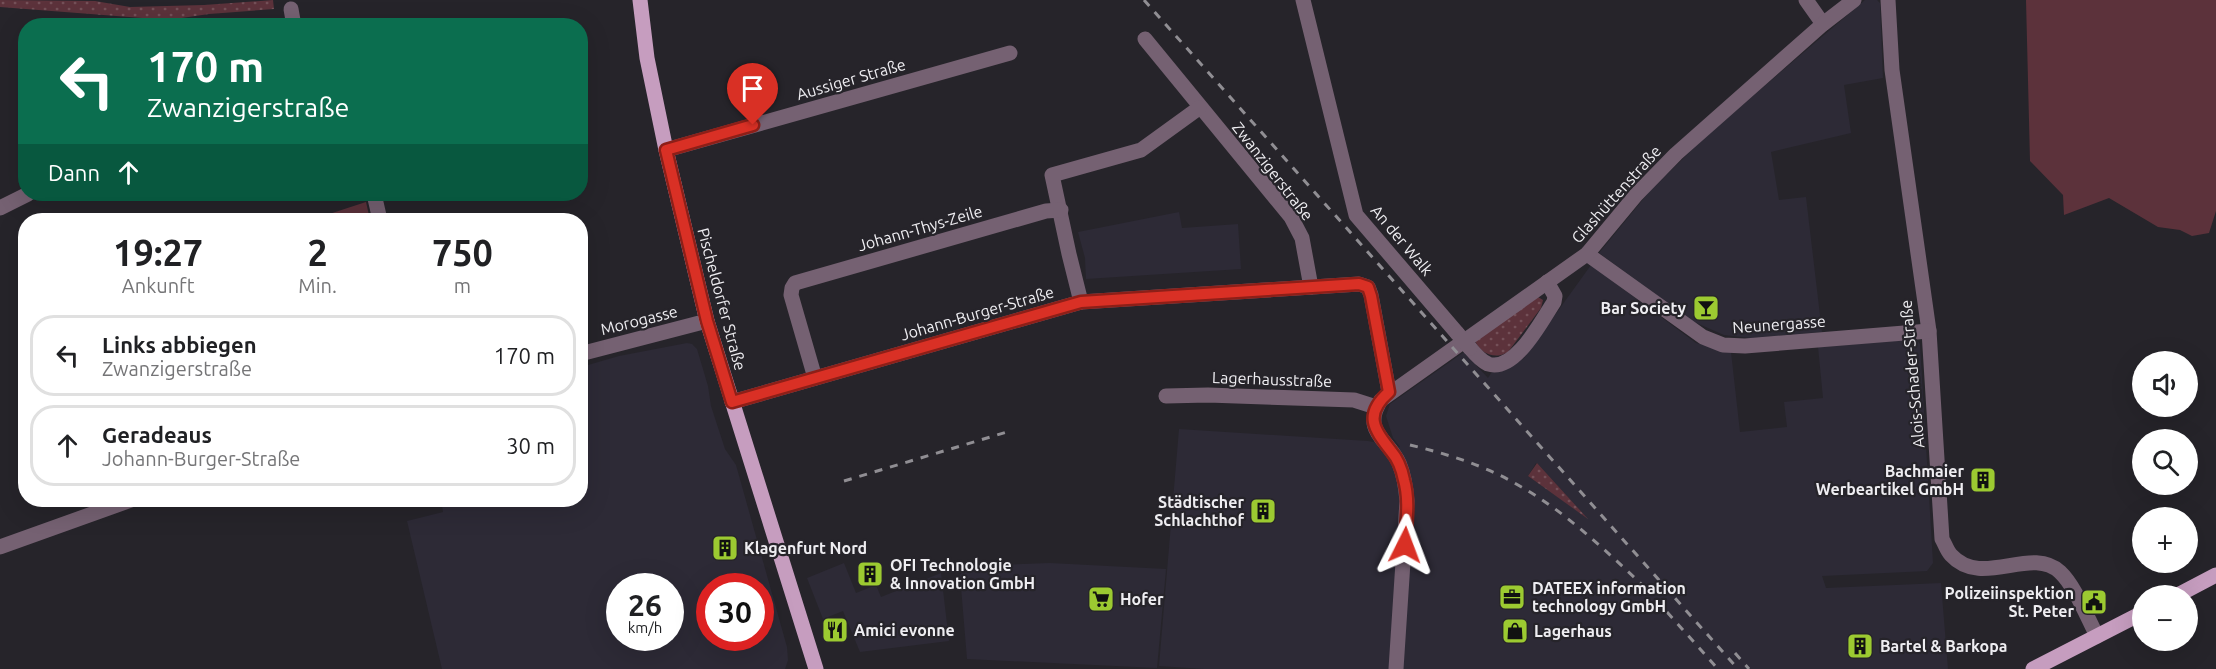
<!DOCTYPE html>
<html lang="de">
<meta charset="utf-8">
<style>
body{margin:0;font-family:Ubuntu,sans-serif;background:#f2f2f2;color:#202124;height:100vh;display:flex;flex-direction:column;font-size:22px;white-space:nowrap}
*{box-sizing:border-box;margin:0}
p{font-size:20px;color:#757577}
.icon{flex:none;width:33px;height:33px;fill:none;stroke:currentColor;stroke-width:2;stroke-linecap:round;stroke-linejoin:round}
.map{position:relative;flex:1;overflow:hidden}
.details{position:absolute;left:18px;top:213px;width:570px;height:294px;display:flex;flex-direction:column;background:#fff;border-radius:24px;box-shadow:0 6px 24px #0002}
.details>*{flex:none}
.guide{position:absolute;left:18px;top:18px;width:570px;height:183px;border-radius:24px;box-shadow:0 6px 24px #0002;background:#0b6e4f;color:#fff;overflow:hidden}
.tools{position:absolute;left:2132px;top:351px;display:grid;gap:12px}
.tools a{display:grid;place-items:center;width:66px;height:66px;border-radius:50%;background:#fff;box-shadow:0 6px 24px #0002;font-size:30px}
.speed{position:absolute;left:606px;top:573px;display:flex;gap:12px;font-size:30px;font-weight:700;text-align:center}
.speed>*{display:grid;place-content:center;width:78px;height:78px;border-radius:50%;background:#fff;box-shadow:0 6px 24px #0002;line-height:1}
.speed small{font-size:15px;font-weight:400}
.speed .limit{border:9px solid #d22;background:#fff;color:#111}
.pin{position:absolute;display:grid;place-items:center;width:51px;height:51px;color:#fff;margin:-62px -26px;border-radius:50% 50% 50% 0;rotate:-45deg;box-shadow:0 0 6px #0007}
.pin .icon{rotate:45deg}
.me{position:absolute;width:66px;margin:-33px;rotate:3deg;stroke-linejoin:round;filter:drop-shadow(0 0 4px #0008)}
.turn{display:flex;align-items:center;gap:21px;height:126px;padding:0 30px;font-size:27px}
.turn .icon{width:78px;height:78px;stroke-width:2.5}
.turn b{display:block;font-size:42px;line-height:51px}
.then{display:flex;align-items:center;height:57px;padding:0 30px;background:#0003;gap:12px;font-size:22px}
.eta{display:flex;justify-content:space-evenly;align-items:center;height:102px;text-align:center}
.eta b{font-size:36px;font-weight:600;line-height:42px}
ul{padding:0;list-style:none}
li{display:flex;align-items:center;gap:18px;height:81px;margin:0 12px 9px;padding:0 18px;border:3px solid #e0e0e0;border-radius:24px}
li div{flex:1}
li b{display:block;font-size:22px}
li em{font-style:normal}
.map>svg:first-child{display:block}
</style>
<div class="map">
<svg width="2216" height="669" viewBox="0 0 2216 669">
<defs>
<pattern id="grass-dots" width="8" height="8" patternUnits="userSpaceOnUse" patternTransform="scale(1.5)"><rect width="8" height="8" fill="#5c323b"/><path d="M2 2h.1M6 6h.1" fill="none" stroke="#745058" stroke-width="1.8" stroke-linecap="round"/></pattern>
<pattern id="park-tufts" width="24" height="20" patternUnits="userSpaceOnUse" patternTransform="scale(1.5)"><rect width="24" height="20" fill="#5c323b"/><path d="M3 7l-1-3M5 7V3M7 7l1-3M15 17l-1-3M17 17v-4M19 17l1-3" fill="none" stroke="#745058"/></pattern>
</defs>
<rect width="100%" height="100%" fill="#26242a"/>
<g fill="#2d2a36" fill-rule="evenodd">
<path d="M1865 0H1877L1880 3 1883 78 1844 85 1851 133 1771 152 1779 200 1806 197 1822 332 1751 338 1724 335 1692 321 1599 253 1649 192 1707 135Z"/>
<path d="M1179 212 1182 228 1238 224 1241 269 1086 279 1085 258 1078 232Z"/>
<path d="M1591 265 1696 343 1731 352 1740 432 1787 427 1784 402 1823 398 1818 347 1916 339 1920 344 1933 563 1927 571 1822 576 1826 588 1941 583 1948 669H1204L1159 666 1179 429 1368 441 1400 447 1393 438 1386 416 1390 404 1464 352 1488 378 1493 370 1510 367 1524 358ZM1536 463H1537L1585 516 1528 476Z"/>
<path d="M687 343 692 344 697 349 708 386 711 406 725 449 736 465 787 647 788 660 785 669H442L407 521 443 512 441 500H580L581 367 619 356ZM670 586V638H620V586ZM710 586H760V638H710Z"/>
<path d="M844 563 856 593 876 585 881 597 941 573 949 641 860 652 843 611 823 619 807 578Z"/>
<path d="M1050 563 1166 569 1157 668 967 659 960 575 968 566Z"/>
</g>
<g fill="url(#grass-dots)">
<path d="M0 0 95 1 130 7 204 5 273 0 274 9 209 14 168 20 0 7Z"/>
<path d="M1538 297 1543 300 1541 308 1508 352C1495 360 1481 354 1475 341Z"/>
<path d="M1537 463 1588 519 1528 476Z"/>
</g>
<path fill="url(#park-tufts)" d="M366 202 370 220H315L314 219Z"/>
<path fill="#5c323b" d="M2026 0H2216V211L2209 233 2192 236 2180 230 2158 227 2109 198 2064 215 2063 195 2030 161Z"/>
<g fill="none" stroke-linecap="round" stroke-linejoin="round">
<g stroke="#756172" stroke-width="15">
<path d="M1303 0 1356 215 1457 333"/>
<path d="M1806 0 1823 24"/>
<path d="M1888 0 1892 70 1929 331 1942 539C1945 544 1947 551 1951 555 1982 589 2031 545 2060 572 2075 586 2087 617 2097 636"/>
<path d="M291 9 294 26"/>
<path d="M1145 39 1291 217 1302 238 1311 287"/>
<path d="M666 150 1010 53"/>
<path d="M374 194 380 220"/>
<path d="M0 208 28 194"/>
<path d="M1587 254 1703 337 1723 345 1745 346 1929 331"/>
<path d="M1081 302 1069 254 1052 175 1141 150 1199 108"/>
<path d="M1470 348C1475 354 1481 361 1488 364 1515 373 1542 320 1554 302L1555 296 1547 282"/>
<path d="M580 354 707 321"/>
<path d="M815 378 791 295 792 288 795 283 1046 211 1061 210"/>
<path d="M1166 396 1208 395 1354 400 1376 407"/>
<path d="M732 402 1081 302 1359 284 1368 287 1371 295 1389 392"/>
<path d="M0 547 131 500"/>
<path d="M1396 669 1407 501C1406 488 1404 475 1399 463 1388 439 1361 431 1381 400L1587 254 1636 195 1676 154 1823 24 1854 0"/>
</g>
<g stroke="#c69dbf" stroke-width="15">
<path d="M640 0 647 58 666 150 707 321 816 669"/>
<path d="M2176 596 2216 575"/>
<path d="M2033 669 2142 613"/>
</g>
<g stroke="#908e93" stroke-width="3" stroke-dasharray="8 8" stroke-linecap="butt">
<path d="M1144 0 1738 669"/>
<path d="M1410 445C1447 454 1484 465 1518 485 1568 513 1609 554 1651 593"/>
<path d="M844 481 1007 432"/>
<path d="M1667 612 1718 669"/>
<path d="M1735 653 1749 669"/>
</g>
<path stroke="#756172" stroke-width="15" d="M1457 333 1470 348"/>
</g>
<g fill="none" stroke-linecap="round" stroke-linejoin="round">
<defs>
<path id="route" d="M753 125 666 150 707 321 732 402 1081 302 1359 284 1368 287 1371 296 1389 392C1363 415 1374 429 1391 451 1398 459 1402 470 1404 480 1410 501 1406 523 1405 545"/>
</defs>
<use href="#route" stroke="#8d1f18" stroke-width="15"/>
<use href="#route" stroke="#d93025" stroke-width="10"/>
</g>
<defs>
<symbol id="bar-square" viewBox="-11 -11 22 22"><rect x="-9" y="-9" width="18" height="18" rx="4" fill="#9cca31" stroke="#26242a"/><path d="M-6-5H6L.8 .8V4.5H3.5V6h-7V4.5H-.8V.8Z" fill="#111"/></symbol>
<symbol id="building-square" viewBox="-11 -11 22 22"><rect x="-9" y="-9" width="18" height="18" rx="4" fill="#9cca31" stroke="#26242a"/><path d="M-4-6H4V6H1V3H-1V6H-4ZM-2.5-4.3h1.7v1.8h-1.7ZM.8-4.3h1.7v1.8H.8ZM-2.5-1h1.7V.8h-1.7ZM.8-1h1.7V.8H.8Z" fill="#111"/></symbol>
<symbol id="office-square" viewBox="-11 -11 22 22"><rect x="-9" y="-9" width="18" height="18" rx="4" fill="#9cca31" stroke="#26242a"/><path d="M-6-3h4V-5.5h4V-3h4V5H-6ZM-1-4.5V-3h2v-1.5ZM-6 0V1H6V0Z" fill="#111"/></symbol>
<symbol id="supermarket-square" viewBox="-11 -11 22 22"><rect x="-9" y="-9" width="18" height="18" rx="4" fill="#9cca31" stroke="#26242a"/><path d="M-6-5.5h2.5l.6 2H6L4.5 2H-2.5L-4.4-4H-6ZM-1.5 3.2a1.3 1.3 0 1 0 .1 0ZM3 3.2a1.3 1.3 0 1 0 .1 0Z" fill="#111"/></symbol>
<symbol id="civic-square" viewBox="-11 -11 22 22"><rect x="-9" y="-9" width="18" height="18" rx="4" fill="#9cca31" stroke="#26242a"/><path d="M-.6-6.5H3V-4.5H.6V-3L4-1V1h2V6H-6V1h2V-1L-.6-3ZM-1.2 2.5V6h2.4V2.5Z" fill="#111"/></symbol>
<symbol id="restaurant-square" viewBox="-11 -11 22 22"><rect x="-9" y="-9" width="18" height="18" rx="4" fill="#9cca31" stroke="#26242a"/><path d="M-5-6h1v4h1v-4h1v4h1v-4h1v5L-1.5 .5V6h-2V.5L-5-1ZM5-6V6H3V1.5H1.5Q1.5-4 5-6Z" fill="#111"/></symbol>
<symbol id="shop-square" viewBox="-11 -11 22 22"><rect x="-9" y="-9" width="18" height="18" rx="4" fill="#9cca31" stroke="#26242a"/><path d="M-5-2.5h2.3a2.7 3.5 0 0 1 5.4 0H5L5.5 6h-11ZM-1.5-2.5h3a1.5 2.3 0 0 0-3 0Z" fill="#111"/></symbol>
</defs>
<g fill-rule="evenodd">
<use href="#bar-square" x="1691" y="293" width="30" height="30"/>
<use href="#building-square" x="1968" y="465" width="30" height="30"/>
<use href="#building-square" x="1248" y="496" width="30" height="30"/>
<use href="#building-square" x="710" y="533" width="30" height="30"/>
<use href="#building-square" x="855" y="559" width="30" height="30"/>
<use href="#office-square" x="1497" y="582" width="30" height="30"/>
<use href="#supermarket-square" x="1086" y="584" width="30" height="30"/>
<use href="#civic-square" x="2079" y="587" width="30" height="30"/>
<use href="#restaurant-square" x="820" y="615" width="30" height="30"/>
<use href="#shop-square" x="1500" y="616" width="30" height="30"/>
<use href="#building-square" x="1845" y="631" width="30" height="30"/>
</g>
<g text-anchor="middle" dominant-baseline="central" stroke-width="4.5" stroke-linejoin="round" paint-order="stroke">
<g font-size="16" fill="#eeedf1" stroke="#26242a">
<text transform="translate(851 79) rotate(-16)">Aussiger Straße</text>
<text transform="translate(1273 171) rotate(52)">Zwanzigerstraße</text>
<text transform="translate(1616 194) rotate(-48)">Glashüttenstraße</text>
<text transform="translate(920 228) rotate(-16)">Johann-Thys-Zeile</text>
<text transform="translate(1402 240) rotate(50)">An der Walk</text>
<text transform="translate(722 299) rotate(75)">Pischeldorfer Straße</text>
<text transform="translate(977 313) rotate(-16)">Johann-Burger-Straße</text>
<text transform="translate(639 320) rotate(-14)">Morogasse</text>
<text transform="translate(1779 324) rotate(-4)">Neunergasse</text>
<text transform="translate(1912 374) rotate(-95)">Alois-Schader-Straße</text>
<text transform="translate(1272 379) rotate(2)">Lagerhausstraße</text>
</g>
<g font-size="16" font-weight="bold" fill="#eeedf1" stroke="#26242a" text-anchor="start">
<text x="1686" y="308" text-anchor="end">Bar Society</text>
<text x="1964" y="471" text-anchor="end">Bachmaier<tspan x="1964" dy="18">Werbeartikel GmbH</tspan></text>
<text x="1244" y="502" text-anchor="end">Städtischer<tspan x="1244" dy="18">Schlachthof</tspan></text>
<text x="744" y="548">Klagenfurt Nord</text>
<text x="890" y="565">OFI Technologie<tspan x="890" dy="18">&amp; Innovation GmbH</tspan></text>
<text x="1532" y="588">DATEEX information<tspan x="1532" dy="18">technology GmbH</tspan></text>
<text x="2074" y="593" text-anchor="end">Polizeiinspektion<tspan x="2074" dy="18">St. Peter</tspan></text>
<text x="1120" y="599">Hofer</text>
<text x="854" y="630">Amici evonne</text>
<text x="1534" y="631">Lagerhaus</text>
<text x="1880" y="646">Bartel &amp; Barkopa</text>
</g>
</g>
</svg>
<div class="tools">
<a><svg class="icon" aria-label="sound" viewBox="0 0 24 24"><path d="M4 9h4l5-4v14l-5-4H4zM17 9q2 3 0 6"/></svg></a>
<a><svg class="icon" aria-label="search" viewBox="0 0 24 24"><circle cx="10" cy="10" r="6"/><path d="M15 15l6 6"/></svg></a>
<a>+</a>
<a>−</a>
</div>
<div class="speed"><div>26<small>km/h</small></div><div class="limit">30</div></div>
<div class="pin" style="left:753px;top:125px;background:#d93025"><svg class="icon" aria-label="arrive" viewBox="0 0 24 24"><path d="M6 21V4h12l-3 4 3 4H6"/></svg></div>
<svg class="me" style="left:1405px;top:545px" viewBox="-20 -20 40 40"><path d="M0-17L14 15 0 8-14 15z" fill="#d93025" stroke="#fff" stroke-width="4"/></svg>
<div class="guide">
<div class="turn"><svg class="icon" aria-label="left" viewBox="0 0 24 24"><path d="M17 20v-9H6M10 6l-5 5 5 5"/></svg><div><b>170 m</b>Zwanzigerstraße</div></div>
<div class="then">Dann<svg class="icon" aria-label="ahead" viewBox="0 0 24 24"><path d="M12 20V5M6 11l6-6 6 6"/></svg></div>
</div>
<section class="details">
<div class="eta">
<div><b>19:27</b><p>Ankunft</p></div>
<div><b>2</b><p>Min.</p></div>
<div><b>750</b><p>m</p></div>
</div>
<ul>
<li><svg class="icon" aria-label="left" viewBox="0 0 24 24"><path d="M17 20v-9H6M10 6l-5 5 5 5"/></svg><div><b>Links abbiegen</b><p>Zwanzigerstraße</p></div><em>170 m</em></li>
<li><svg class="icon" aria-label="ahead" viewBox="0 0 24 24"><path d="M12 20V5M6 11l6-6 6 6"/></svg><div><b>Geradeaus</b><p>Johann-Burger-Straße</p></div><em>30 m</em></li>
</ul>
</section>
</div>
